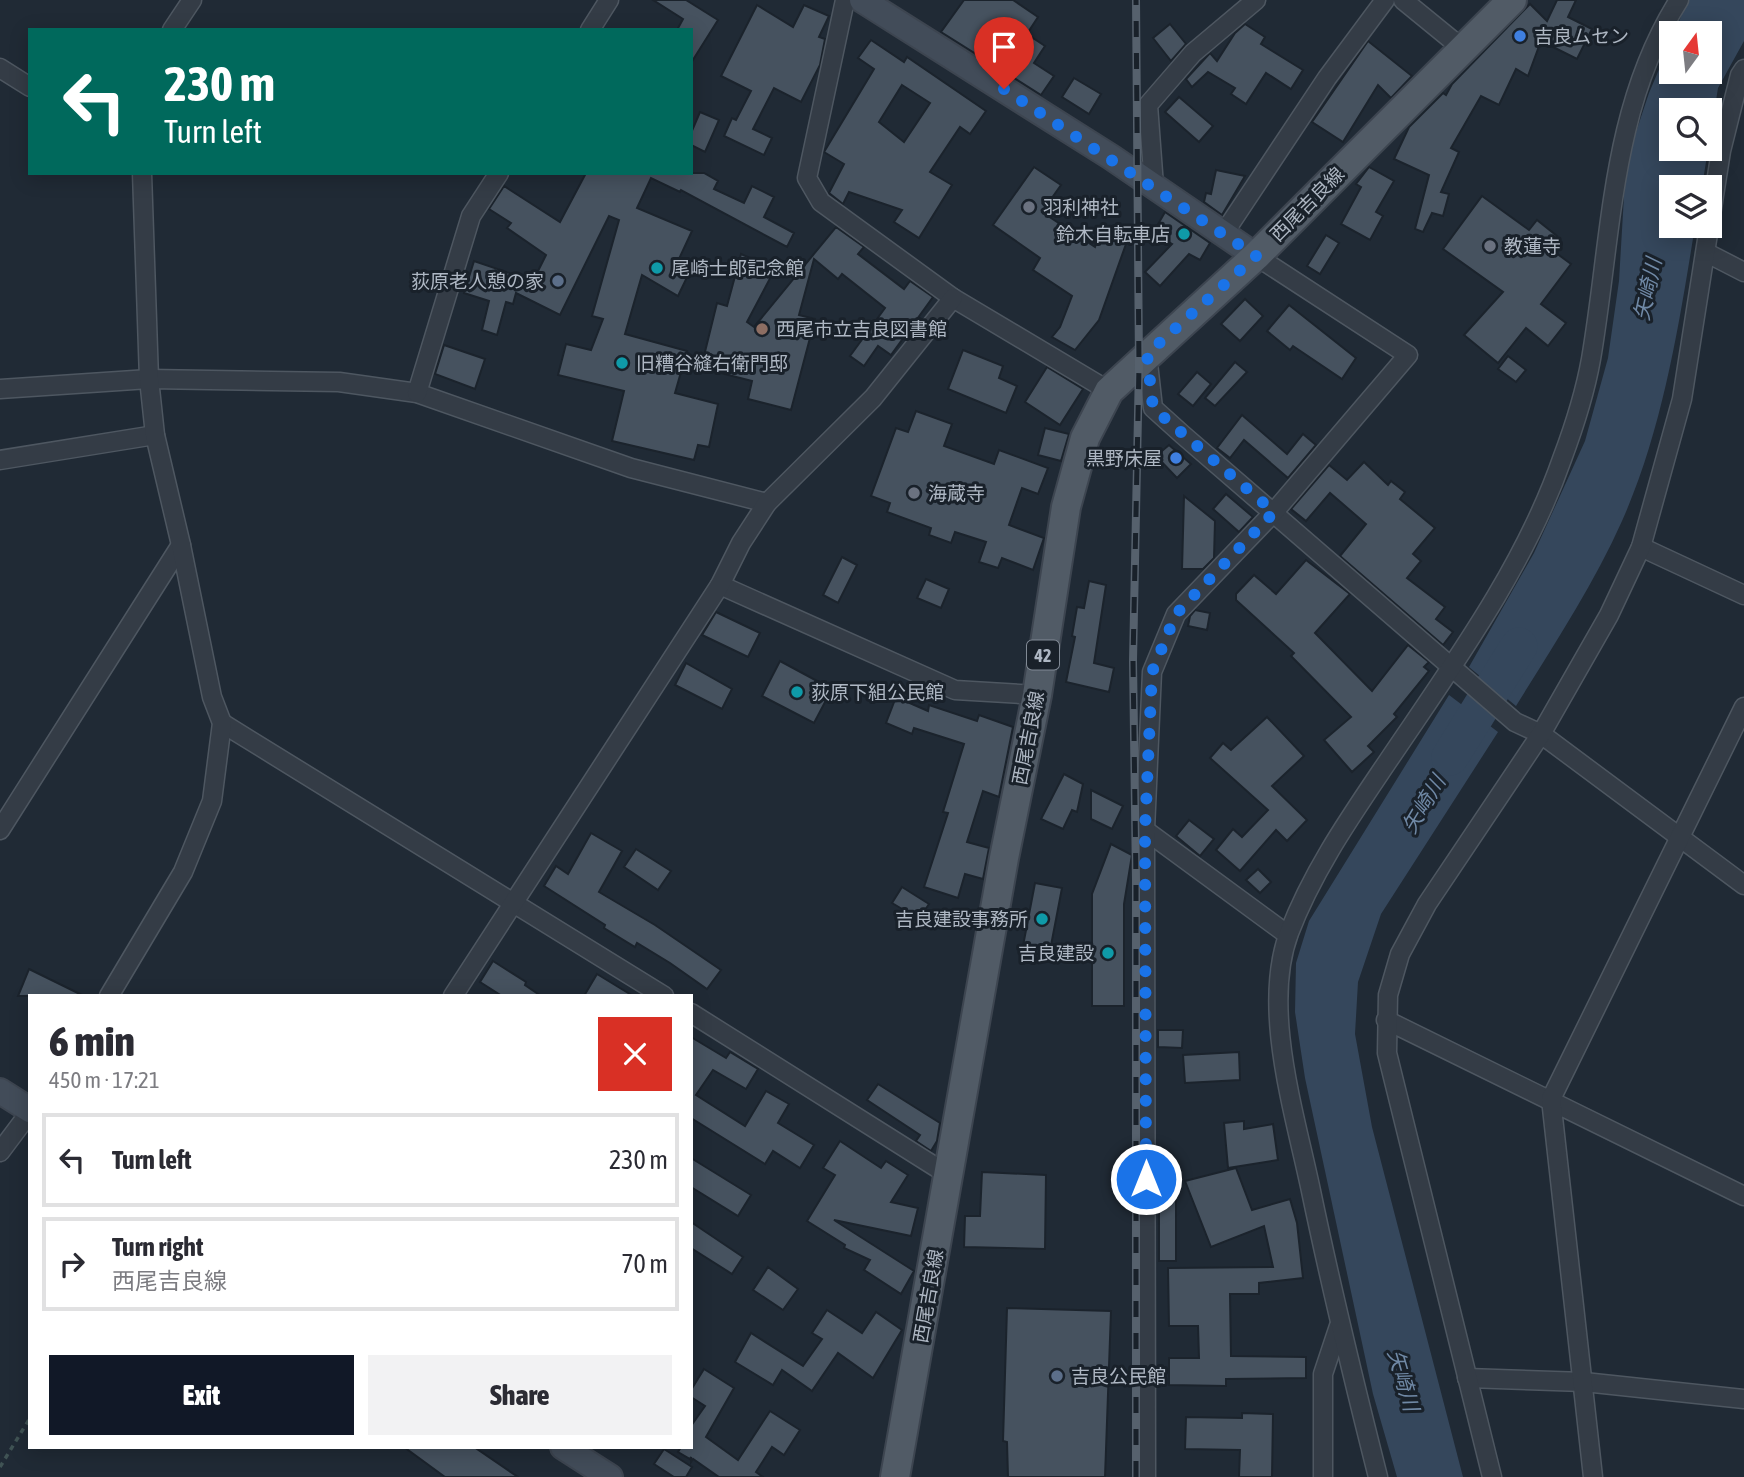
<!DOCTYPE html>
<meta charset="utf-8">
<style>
body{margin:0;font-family:"Asap Condensed","Noto Sans JP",sans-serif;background:#f2f2f3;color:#2b2b33;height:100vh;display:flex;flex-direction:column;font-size:26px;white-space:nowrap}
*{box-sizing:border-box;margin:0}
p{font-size:23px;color:#7c7c81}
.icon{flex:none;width:38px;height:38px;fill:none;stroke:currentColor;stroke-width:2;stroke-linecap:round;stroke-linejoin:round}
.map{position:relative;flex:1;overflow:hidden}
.side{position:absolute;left:28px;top:994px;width:665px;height:455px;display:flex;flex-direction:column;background:#fff;border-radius:0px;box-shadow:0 4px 18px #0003}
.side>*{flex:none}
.top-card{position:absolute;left:28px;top:28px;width:665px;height:147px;border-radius:0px;box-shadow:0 4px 18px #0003;background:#00695c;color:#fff;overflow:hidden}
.needle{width:46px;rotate:15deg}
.fabs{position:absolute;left:1659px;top:21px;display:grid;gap:14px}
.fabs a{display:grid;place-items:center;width:63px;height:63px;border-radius:0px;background:#fff;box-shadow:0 4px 18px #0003;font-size:35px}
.pin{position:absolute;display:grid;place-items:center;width:60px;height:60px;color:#fff;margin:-72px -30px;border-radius:50% 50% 50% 0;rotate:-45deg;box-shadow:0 0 7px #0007}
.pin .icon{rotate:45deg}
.me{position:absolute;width:77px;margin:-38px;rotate:0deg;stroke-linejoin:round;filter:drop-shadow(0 0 5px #0008)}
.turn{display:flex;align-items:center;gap:24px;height:147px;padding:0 21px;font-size:32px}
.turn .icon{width:91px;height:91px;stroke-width:2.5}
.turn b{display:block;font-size:49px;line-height:60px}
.round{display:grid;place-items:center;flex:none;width:74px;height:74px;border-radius:0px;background:#f2f2f3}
.headline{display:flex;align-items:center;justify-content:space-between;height:119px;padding:0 21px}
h1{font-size:42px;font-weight:800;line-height:52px}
.cta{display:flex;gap:14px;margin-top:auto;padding:14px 21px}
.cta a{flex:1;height:80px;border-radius:0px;background:#111827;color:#fff;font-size:28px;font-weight:800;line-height:80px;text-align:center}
.cta a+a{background:#f2f2f3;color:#2b2b33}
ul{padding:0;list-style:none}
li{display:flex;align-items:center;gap:21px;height:94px;margin:0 14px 10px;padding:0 7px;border:4px solid #e1e1e2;border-radius:0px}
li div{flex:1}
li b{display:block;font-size:26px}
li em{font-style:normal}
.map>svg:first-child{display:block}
</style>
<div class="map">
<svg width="1744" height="1477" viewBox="0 0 1744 1477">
<rect width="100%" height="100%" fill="#202a35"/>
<g fill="#35475c">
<path d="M1688 0H1744V41L1718 88 1710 138V110H1671V149H1708L1702 187H1671V226H1695C1679 325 1663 429 1622 521 1593 586 1553 646 1516 706L1469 667 1534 553 1585 441 1608 358 1619 281 1626 162 1649 93 1671 41V72H1710V33H1674Z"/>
<path d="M1449 695 1498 732 1381 914 1358 982 1355 1034 1372 1127 1463 1477H1397L1373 1394 1305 1078 1295 1012 1296 963 1309 921Z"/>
</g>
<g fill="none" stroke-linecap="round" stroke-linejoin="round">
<path stroke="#35475c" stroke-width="37" d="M1450 757 1519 646"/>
</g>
<g fill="#46525f" stroke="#1b232c" stroke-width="2" fill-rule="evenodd">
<path d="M653 0H686L718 20 691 63V30H677L683 19Z"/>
<path d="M964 0H1013L1038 17 1027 34 1045 46 1034 63 1054 76 1041 95 941 32Z"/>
<path d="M1557 0H1576L1568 17 1592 29 1577 59 1541 41 1528 76 1516 69 1499 105 1481 96 1451 148 1459 152 1441 192 1449 194 1443 216 1432 213 1423 232 1415 229 1429 175 1394 159 1409 127 1443 93 1446 95 1452 84 1530 4 1547 21Z"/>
<path d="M757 5 793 27 804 5 829 16 819 37 825 39 820 65 801 102 774 88 753 129 772 138 764 155 724 136 732 118 736 120 751 91 721 76Z"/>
<path d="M1170 24 1186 44 1171 61 1153 38Z"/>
<path d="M1245 24 1265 37 1261 44 1303 70 1291 89 1266 73 1246 104 1231 94 1235 88 1208 72 1192 87 1186 79 1210 53 1217 61 1235 33Z"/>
<path d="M871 40 904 62 907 57 986 111 970 134 960 127 930 172 952 185 919 238 894 222 902 210 849 192 843 204 829 193 844 164 824 152 874 69 858 58ZM902 85 930 103 904 142 879 122Z"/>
<path d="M1368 41 1412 76 1391 98 1378 85 1343 142 1312 122Z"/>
<path d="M1074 78 1101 94 1089 114 1062 97Z"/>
<path d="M1179 97 1213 126 1199 142 1165 112Z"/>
<path d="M700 112 719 120 705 152 691 145V133Z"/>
<path d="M1034 167 1061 185 1042 212 1095 247 1099 234 1126 244 1099 320 1075 350 1052 337 1060 327 1072 296 1033 270 1040 258 993 225Z"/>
<path d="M1369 167 1394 181 1376 212 1383 216 1370 240 1341 224 1361 187 1356 184Z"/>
<path d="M1216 170 1245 176 1222 215 1204 202 1206 193 1211 194Z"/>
<path d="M586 173H704L718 181 714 189 744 203 752 186 774 197 764 217 794 233 787 247 681 190 680 192 651 178 637 208 692 231 678 261 691 269 678 296 642 275 625 334 687 351 675 393 718 404 709 447 698 445 694 460 612 441 624 391 558 375 566 344 591 350 603 319 592 316 619 220 609 216 560 315 516 293 513 304 506 302 497 335 482 330 489 301 464 293 474 261 533 281 546 255 507 228 511 223 489 209 504 186 560 222Z"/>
<path d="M1482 196 1529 230 1537 220 1557 236 1548 247 1571 264 1541 304 1566 323 1548 346 1526 328 1498 363 1464 335 1503 292 1443 249Z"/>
<path d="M1165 212 1210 243 1200 260 1189 254 1160 286 1145 272 1172 244 1153 233Z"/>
<path d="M836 227 864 247 858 254 904 289 910 281 933 297 891 355 878 346 864 366 850 356 885 308 842 274 838 279 814 259 799 315 815 319 791 410 748 399 752 381 701 368 717 303 727 306 741 254 775 269 747 322 754 327Z"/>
<path d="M1326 235 1339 243 1320 274 1307 266Z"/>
<path d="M1245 299 1263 316 1240 341 1221 324Z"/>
<path d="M1289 305 1356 358 1342 379 1293 346 1290 350 1267 331Z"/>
<path d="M444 345 485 359 475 389 435 374Z"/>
<path d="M963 350 1003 366 999 378 1017 386 1006 413 948 389Z"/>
<path d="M1508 356 1526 370 1516 382 1498 369Z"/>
<path d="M1235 362 1247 372 1215 406 1205 398Z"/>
<path d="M1047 367 1083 389 1060 425 1025 402Z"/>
<path d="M1197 372 1211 384 1193 406 1178 394Z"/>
<path d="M916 411 952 424 944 446 994 464 999 450 1048 468 1038 494 1022 488 1009 525 1044 538 1033 570 1002 558 998 568 979 562 986 542 955 532 951 543 929 535 931 528 887 512 890 503 871 496 896 428 908 432Z"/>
<path d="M1242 415 1287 454 1303 434 1316 445 1288 478 1244 440 1230 458 1217 448Z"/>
<path d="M1045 428 1069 434 1061 461 1038 455Z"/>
<path d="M1169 445 1191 464 1177 478 1156 456Z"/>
<path d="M1364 462 1388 485 1391 481 1405 492 1400 499 1435 528 1413 554 1421 561 1407 578 1445 607 1436 619 1453 632 1443 645 1340 556 1366 524 1330 493 1306 521 1291 509 1329 465 1347 480Z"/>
<path d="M1226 494 1253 517 1239 532 1213 509Z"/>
<path d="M1184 496 1215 521 1214 558 1203 569H1182Z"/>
<path d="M842 557 857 565 838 603 823 595Z"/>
<path d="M1306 560 1350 594 1315 633 1372 691 1408 645 1429 662 1424 667 1429 671 1394 714 1397 717 1368 746 1374 752 1352 772 1324 740 1351 717 1291 656 1294 653 1236 600V594L1254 575 1276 594Z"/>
<path d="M926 579 949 589 941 608 917 598Z"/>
<path d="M1089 581 1106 585 1094 663 1114 668 1109 692 1066 682 1075 637 1072 636 1077 607 1084 608Z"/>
<path d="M1195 610 1210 613 1207 630 1188 626 1190 616Z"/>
<path d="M716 612 760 633 748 657 702 635Z"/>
<path d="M780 661 832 689 814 723 762 696Z"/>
<path d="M686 663 732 689 722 709 675 685Z"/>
<path d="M896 697 928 711 929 705 977 721 979 715 1013 727 999 797 983 791 967 842 989 848 983 879 965 874 958 898 924 887 948 813 943 812 964 744 914 728 912 734 886 723Z"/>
<path d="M1267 717 1304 756 1272 786 1307 820 1287 841 1276 830 1240 871 1216 850 1233 829 1242 837 1268 810 1210 758 1223 743 1231 750Z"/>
<path d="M1064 774 1083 784 1077 812 1072 810 1063 829 1041 819Z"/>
<path d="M1091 790 1123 806 1112 829 1091 819Z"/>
<path d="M1189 820 1214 839 1200 856 1176 836Z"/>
<path d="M591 833 622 851 599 892 655 925 721 970 707 989 670 963 637 943 635 947 604 928 605 925 544 886 556 866 568 874Z"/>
<path d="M1111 844 1132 855 1124 904V1006H1092V894Z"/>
<path d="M636 849 671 871 658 890 624 867Z"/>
<path d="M1258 869 1271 882 1260 893 1246 880Z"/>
<path d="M1035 883 1062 888 1049 956 1022 951Z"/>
<path d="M902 887 929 904 919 919 892 903Z"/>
<path d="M493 961 526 982 525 985 541 996H502L480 982Z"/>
<path d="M29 969 84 996H18Z"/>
<path d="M597 974 633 996H584Z"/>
<path d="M1158 1030H1183L1182 1048 1158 1047Z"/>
<path d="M691 1037 726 1058 730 1052 758 1069 746 1089 713 1070 696 1095 745 1126 766 1091 789 1104 778 1123 814 1145 800 1168 773 1151 765 1164 691 1118Z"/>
<path d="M1239 1052 1240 1080 1185 1083 1183 1055Z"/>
<path d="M878 1084 940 1123 937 1141 931 1151 916 1141 920 1135 867 1100Z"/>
<path d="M1244 1121V1129L1273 1124 1278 1160 1228 1168 1224 1123Z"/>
<path d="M840 1141 881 1168 886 1161 908 1175 891 1202 918 1208 911 1236 834 1220 914 1271 901 1294 864 1270 870 1260 844 1248 845 1245 807 1221 835 1175 823 1168Z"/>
<path d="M691 1158 751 1195 738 1216 691 1187Z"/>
<path d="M1236 1168 1252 1210 1290 1199 1297 1223 1303 1278 1259 1283V1294H1230L1231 1356 1306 1357V1378L1226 1379V1386L1169 1385V1358H1199L1198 1326H1169L1168 1268 1273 1267 1264 1226 1211 1247 1185 1181Z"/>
<rect x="1159" y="1171" width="17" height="90"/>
<path d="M982 1172 1046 1175 1045 1249 964 1247 965 1216H980Z"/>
<path d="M691 1222 743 1257 732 1274 691 1248Z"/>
<path d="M768 1267 798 1289 783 1310 753 1290Z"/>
<path d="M1007 1308 1111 1311 1105 1477H1008L1007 1442 1003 1441Z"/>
<path d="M827 1310 862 1333 876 1312 902 1330 873 1378 838 1353 812 1391 782 1370 773 1385 735 1362 751 1333 803 1366 822 1339 812 1333Z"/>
<path d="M704 1369 734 1388 706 1437 738 1460 770 1411 800 1430 784 1455 772 1447 756 1472 763 1477H719L693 1459 691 1462V1457L690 1459 678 1452 681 1447H691V1426L705 1406 691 1397V1390Z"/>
<path d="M1242 1413 1273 1414 1272 1477H1239L1240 1450 1185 1449 1186 1417 1242 1418Z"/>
<path d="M404 1447H474L518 1477H445Z"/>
<path d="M664 1449 692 1467 686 1477H674L654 1464Z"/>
</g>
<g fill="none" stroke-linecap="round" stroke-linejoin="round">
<defs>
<g id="street">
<path d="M845 0 807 178 821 202 953 298 1109 391"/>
<path d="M1403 0 1463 49"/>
<path d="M172 30 192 0"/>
<path d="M590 30 609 0"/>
<path d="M0 68 30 87"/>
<path d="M1154 186 1148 105 1193 53 1256 0"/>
<path d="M1224 233 1327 78 1385 0"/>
<path d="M1707 253 1744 272"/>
<path d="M1147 354 1153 408 1183 435 1515 722 1541 734 1744 885"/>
<path d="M0 389 149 379 339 382 417 393 631 468 767 503"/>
<path d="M417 393 471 216 499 173"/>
<path d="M0 460 155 435"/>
<path d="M1641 547 1744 595"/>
<path d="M720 585 955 690 1037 695"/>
<path d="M222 723 664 996"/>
<path d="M0 830 181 545"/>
<path d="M1145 830 1288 935"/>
<path d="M109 996 183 872 212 801 222 723 212 697 181 545 155 435 149 379 142 173"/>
<path d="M453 996 720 585 741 543 767 503 873 398 953 298"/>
<path d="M691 1013 950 1176"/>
<path d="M1386 1020 1744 1196"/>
<path d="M0 1152 30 1112"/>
<path d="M1467 1378 1584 1382 1744 1399"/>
<path d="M1146 1477 1145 830 1152 672 1176 614 1274 512 1408 355 1256 256"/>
<path d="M1323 1477V1374L1339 1326"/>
<path d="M1378 1477C1354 1382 1331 1287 1311 1191 1295 1114 1261 1008 1289 933 1313 870 1351 816 1388 761 1452 666 1524 568 1562 459 1574 427 1585 393 1591 359 1612 237 1610 109 1679 0"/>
<path d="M1492 1477 1387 1053 1388 995 1400 954 1427 904 1541 734 1609 615 1641 547 1682 399 1721 151 1740 75 1744 69"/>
<path d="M1593 1477 1551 1099 1744 707"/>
</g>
<g id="secondary">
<path d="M862 0 1111 157 1256 256"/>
<path d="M0 1091 30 1110"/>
<path d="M563 1447 610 1477"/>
</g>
<path id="primary" d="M895 1477 1004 858 1037 695 1066 507 1085 438 1109 391 1256 256 1512 0"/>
</defs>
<use href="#street" stroke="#4e5761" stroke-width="21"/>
<use href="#secondary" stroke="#3d4550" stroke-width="28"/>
<use href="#primary" stroke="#3d4550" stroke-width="32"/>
<path stroke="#405354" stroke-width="3.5" stroke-dasharray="5 5" stroke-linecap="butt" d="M0 1467 30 1418"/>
<use href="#street" stroke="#343c46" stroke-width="18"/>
<use href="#secondary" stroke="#424c59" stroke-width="24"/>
<use href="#primary" stroke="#515b66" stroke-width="28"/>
<defs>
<path id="rail" d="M1136 1477V880L1133 661 1139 366 1136 0"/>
</defs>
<use href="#rail" stroke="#56616d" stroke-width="8"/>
<use href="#rail" stroke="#19212a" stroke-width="5" stroke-dasharray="16" stroke-linecap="butt"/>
</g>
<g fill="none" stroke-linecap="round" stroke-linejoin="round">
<path stroke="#1a73e8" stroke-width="12" stroke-dasharray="0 21.6" d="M1004 89 1256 256 1147 354 1153 408 1274 512 1176 614 1152 672 1145 830 1146 1179"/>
</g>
<g fill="#3f7fe0" stroke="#19212a" stroke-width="2.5">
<circle cx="1520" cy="36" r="7"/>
<circle cx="1176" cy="458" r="7"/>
</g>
<g fill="#6b7280" stroke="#19212a" stroke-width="2.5">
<circle cx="1029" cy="207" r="7"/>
<circle cx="1490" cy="246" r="7"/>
<circle cx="914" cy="493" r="7"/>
</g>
<g fill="#0f9aa8" stroke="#19212a" stroke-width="2.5">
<circle cx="1184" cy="234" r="7"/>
<circle cx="657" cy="268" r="7"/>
<circle cx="622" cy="363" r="7"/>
<circle cx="797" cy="692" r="7"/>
<circle cx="1042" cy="919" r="7"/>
<circle cx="1108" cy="953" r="7"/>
</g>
<g fill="#5c6f8a" stroke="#19212a" stroke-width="2.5">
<circle cx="558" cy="281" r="7"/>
<circle cx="1057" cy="1376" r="7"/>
</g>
<circle fill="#8d6e63" stroke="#19212a" stroke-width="2.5" cx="762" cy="329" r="7"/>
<g text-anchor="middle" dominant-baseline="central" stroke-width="6" stroke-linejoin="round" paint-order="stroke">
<rect fill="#19212a" stroke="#818a95" stroke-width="2" x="1027" y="640.5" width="32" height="29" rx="5"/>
<g font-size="18" font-weight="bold" fill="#aeb7c3">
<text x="1043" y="655">42</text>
</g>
<g font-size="19" fill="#aeb7c3" stroke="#19212a" text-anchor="start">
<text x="1534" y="36">吉良ムセン</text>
<text x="1043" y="207">羽利神社</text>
<text x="1170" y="234" text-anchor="end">鈴木自転車店</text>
<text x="1504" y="246">教蓮寺</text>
<text x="671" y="268">尾崎士郎記念館</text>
<text x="544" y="281" text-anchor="end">荻原老人憩の家</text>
<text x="776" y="329">西尾市立吉良図書館</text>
<text x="636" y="363">旧糟谷縫右衛門邸</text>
<text x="1162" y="458" text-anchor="end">黒野床屋</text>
<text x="928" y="493">海蔵寺</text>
<text x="811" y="692">荻原下組公民館</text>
<text x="1028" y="919" text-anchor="end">吉良建設事務所</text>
<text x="1094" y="953" text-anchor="end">吉良建設</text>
<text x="1071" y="1376">吉良公民館</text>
</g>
<g font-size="19" fill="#aeb7c3" stroke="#19212a">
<text transform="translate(1307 204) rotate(-45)">西尾吉良線</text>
<text transform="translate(1028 738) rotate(-79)">西尾吉良線</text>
<text transform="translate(928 1296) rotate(-80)">西尾吉良線</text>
</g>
<g font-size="21" font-style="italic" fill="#7089a6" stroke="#19212a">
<text transform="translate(1647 289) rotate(-78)">矢崎川</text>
<text transform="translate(1423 804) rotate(-59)">矢崎川</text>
<text transform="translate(1404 1380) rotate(74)">矢崎川</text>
</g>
</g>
</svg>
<div class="fabs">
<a><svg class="needle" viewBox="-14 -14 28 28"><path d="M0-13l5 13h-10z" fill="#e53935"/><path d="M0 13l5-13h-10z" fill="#7c7c81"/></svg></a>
<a><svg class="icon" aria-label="search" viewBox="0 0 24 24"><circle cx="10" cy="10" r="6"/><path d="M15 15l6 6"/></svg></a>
<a><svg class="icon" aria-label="layers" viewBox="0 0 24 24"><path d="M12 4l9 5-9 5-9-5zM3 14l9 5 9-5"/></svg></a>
</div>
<div class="pin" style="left:1004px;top:89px;background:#d93025"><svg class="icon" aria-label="arrive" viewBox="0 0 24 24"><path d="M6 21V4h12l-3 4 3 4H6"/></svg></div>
<svg class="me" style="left:1146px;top:1179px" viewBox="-20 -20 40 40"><circle r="17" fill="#1a73e8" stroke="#fff" stroke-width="3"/><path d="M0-11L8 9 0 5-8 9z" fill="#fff"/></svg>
<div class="top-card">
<div class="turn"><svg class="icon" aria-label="left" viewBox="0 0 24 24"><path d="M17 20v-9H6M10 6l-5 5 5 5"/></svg><div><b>230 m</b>Turn left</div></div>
</div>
<section class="side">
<div class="headline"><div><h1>6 min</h1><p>450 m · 17:21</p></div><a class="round" style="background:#d93025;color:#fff"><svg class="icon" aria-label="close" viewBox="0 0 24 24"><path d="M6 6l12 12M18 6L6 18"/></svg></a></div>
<ul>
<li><svg class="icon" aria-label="left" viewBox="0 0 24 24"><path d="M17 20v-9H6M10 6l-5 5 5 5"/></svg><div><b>Turn left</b></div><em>230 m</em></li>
<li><svg class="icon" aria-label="right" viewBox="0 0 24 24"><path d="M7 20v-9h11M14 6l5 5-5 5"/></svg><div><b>Turn right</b><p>西尾吉良線</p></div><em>70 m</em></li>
</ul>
<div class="cta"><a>Exit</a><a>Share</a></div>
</section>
</div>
